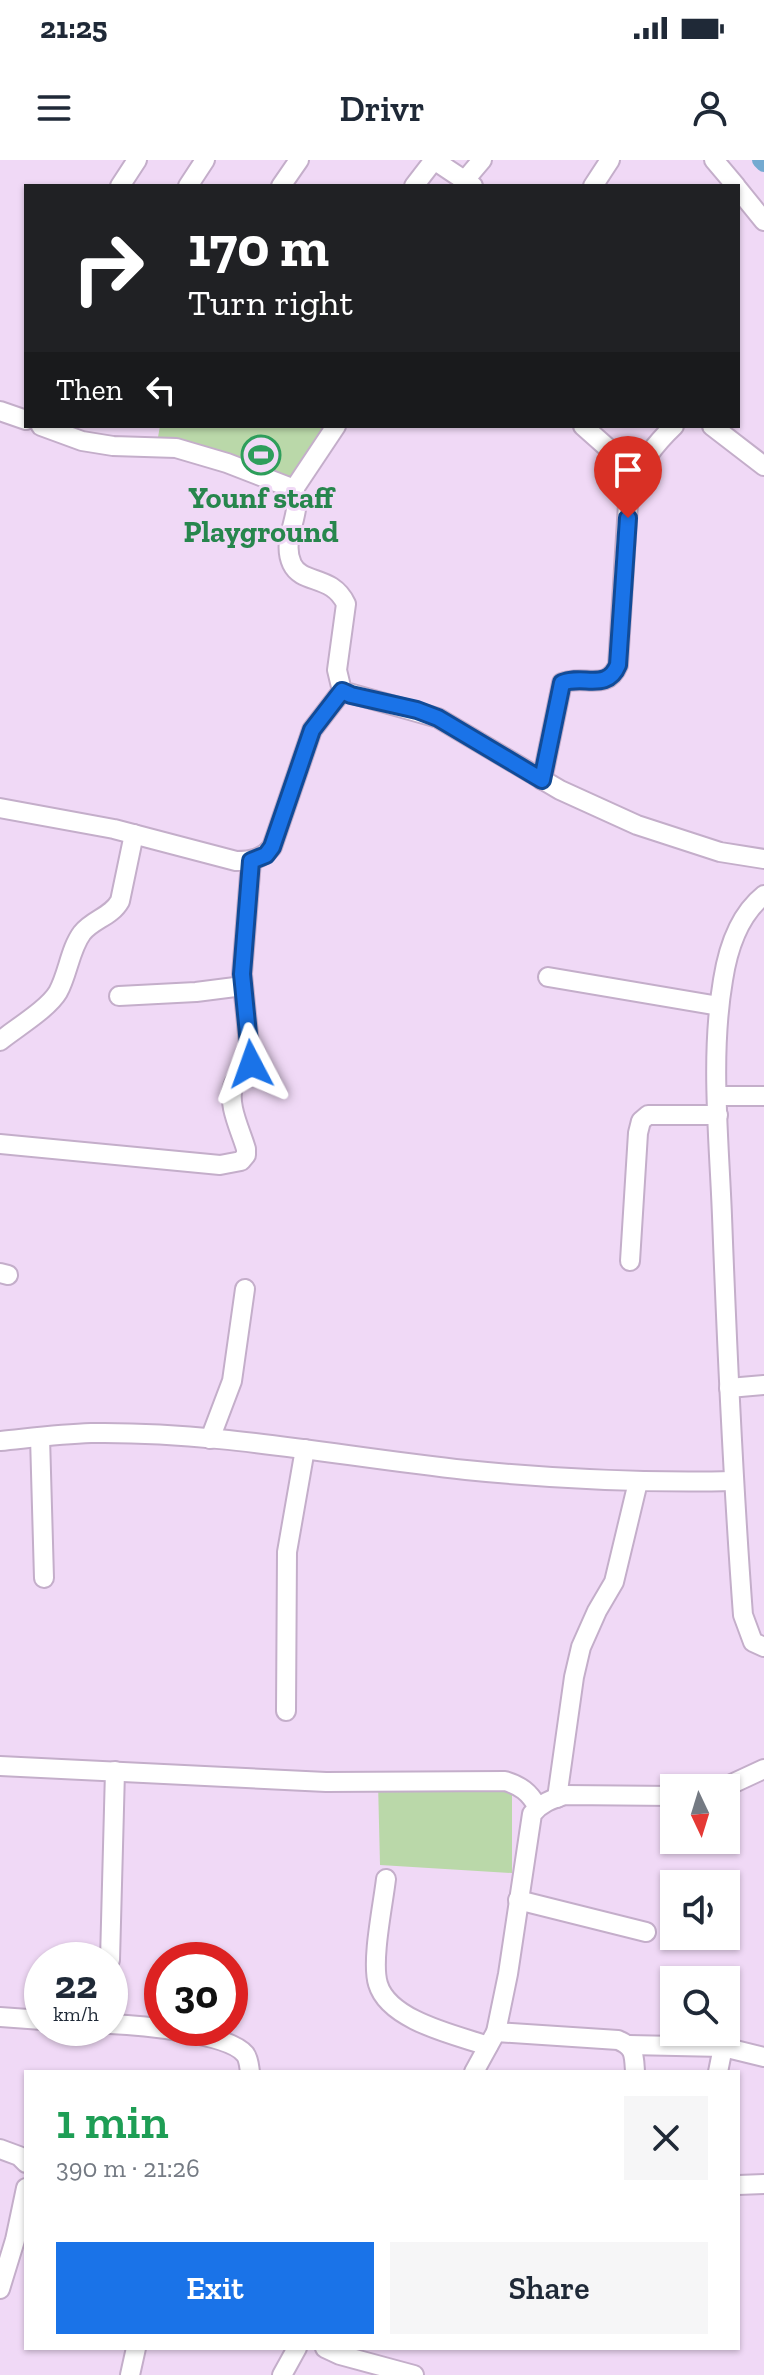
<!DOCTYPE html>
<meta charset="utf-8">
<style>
body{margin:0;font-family:"Zilla Slab",serif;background:#f6f6f7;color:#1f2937;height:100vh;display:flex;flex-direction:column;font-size:30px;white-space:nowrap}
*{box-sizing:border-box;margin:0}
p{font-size:26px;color:#747a83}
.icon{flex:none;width:44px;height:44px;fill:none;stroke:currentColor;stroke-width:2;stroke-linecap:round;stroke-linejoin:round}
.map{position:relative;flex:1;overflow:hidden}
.details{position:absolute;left:24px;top:1910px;width:716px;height:280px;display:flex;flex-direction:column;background:#fff;border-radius:0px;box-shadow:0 2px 6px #0004}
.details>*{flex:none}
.top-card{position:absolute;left:24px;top:24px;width:716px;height:244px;border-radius:0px;box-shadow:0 2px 6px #0004;background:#202124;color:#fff;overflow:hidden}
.needle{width:52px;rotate:176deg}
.tools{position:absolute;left:660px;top:1614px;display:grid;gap:16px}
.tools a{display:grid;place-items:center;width:80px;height:80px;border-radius:0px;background:#fff;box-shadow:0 2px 6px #0004;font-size:40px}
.speed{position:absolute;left:24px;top:1782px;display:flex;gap:16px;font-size:40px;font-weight:700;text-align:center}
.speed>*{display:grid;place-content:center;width:104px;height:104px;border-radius:50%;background:#fff;box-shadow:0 2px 6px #0004;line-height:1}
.speed small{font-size:20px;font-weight:400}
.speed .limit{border:12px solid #d22;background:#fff;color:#111}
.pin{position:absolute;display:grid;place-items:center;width:68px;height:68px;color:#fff;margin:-82px -34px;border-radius:50% 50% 50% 0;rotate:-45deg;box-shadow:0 0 8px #0007}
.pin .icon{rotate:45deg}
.me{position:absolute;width:88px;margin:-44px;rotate:356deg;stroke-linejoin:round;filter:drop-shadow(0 0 6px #0008)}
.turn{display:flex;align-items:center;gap:28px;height:168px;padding:0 32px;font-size:36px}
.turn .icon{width:104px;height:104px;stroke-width:2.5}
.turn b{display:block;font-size:56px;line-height:68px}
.then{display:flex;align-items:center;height:76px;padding:0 32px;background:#0003;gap:16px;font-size:30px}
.round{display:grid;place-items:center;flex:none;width:84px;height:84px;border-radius:0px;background:#f6f6f7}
.overview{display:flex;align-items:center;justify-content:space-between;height:136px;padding:0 32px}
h1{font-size:48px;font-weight:600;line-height:60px;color:#1e9e55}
.button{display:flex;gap:16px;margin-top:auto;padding:16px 32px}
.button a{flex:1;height:92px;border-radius:0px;background:#1a73e8;color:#fff;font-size:32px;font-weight:600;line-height:92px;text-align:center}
.button a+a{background:#f6f6f7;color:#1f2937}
.status{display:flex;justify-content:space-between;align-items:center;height:56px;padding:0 40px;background:#fff;direction:ltr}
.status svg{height:22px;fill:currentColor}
header{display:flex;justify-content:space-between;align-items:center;height:104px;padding:0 32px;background:#fff;font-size:36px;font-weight:600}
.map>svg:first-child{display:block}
</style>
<div class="status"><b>21:25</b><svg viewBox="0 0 49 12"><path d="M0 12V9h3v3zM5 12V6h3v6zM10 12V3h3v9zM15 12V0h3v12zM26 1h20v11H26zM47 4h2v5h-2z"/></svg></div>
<header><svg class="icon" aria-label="menu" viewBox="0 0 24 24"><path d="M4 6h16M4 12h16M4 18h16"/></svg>Drivr<svg class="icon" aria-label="person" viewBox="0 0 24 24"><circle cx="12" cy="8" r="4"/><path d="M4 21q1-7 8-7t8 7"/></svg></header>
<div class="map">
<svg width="764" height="2215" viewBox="0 0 764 2215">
<rect width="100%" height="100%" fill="#f0d9f6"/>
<g fill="#bad8a9">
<path d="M160 266H341L295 328 156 288Z"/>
<path d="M378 1622 512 1623V1713L380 1705Z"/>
</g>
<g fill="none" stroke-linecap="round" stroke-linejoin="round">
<path stroke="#74aad1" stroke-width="16" d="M760 0 764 4"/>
<defs>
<g id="minor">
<path d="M434 0 473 26"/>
<path d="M714 0 736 26"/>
<path d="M465 20 482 0"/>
<path d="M120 26 137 0"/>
<path d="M188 26 205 0"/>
<path d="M281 26 299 0"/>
<path d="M414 26 434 0"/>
<path d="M593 26 610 0"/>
<path d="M738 29 764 61"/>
<path d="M0 251 26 260"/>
<path d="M41 266 82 281 113 286 176 288 227 303 294 329C304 354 280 378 292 404 302 425 332 414 346 444L337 510 342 531 438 558 560 630 637 665 720 692 764 699"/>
<path d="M583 266 636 313"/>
<path d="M712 266 764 306"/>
<path d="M294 329 336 266"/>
<path d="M542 620 562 523C584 514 607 532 618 505L629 328C640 304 655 284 674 266"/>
<path d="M0 648 114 669 236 701C252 701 262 699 272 687L312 570 342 531"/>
<path d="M764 735C739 755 728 788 723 820 710 896 719 978 722 1056 727 1189 733 1322 743 1455L753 1482 764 1487"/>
<path d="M548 817 719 846"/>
<path d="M119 836 196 832 243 826"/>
<path d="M0 881C16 868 48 849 58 832 68 814 70 789 82 773 93 759 111 757 120 741L134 674"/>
<path d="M718 936H764"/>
<path d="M0 984 220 1005 241 1001 246 995V989C241 971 226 943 234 924 237 916 246 912 251 904L242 814 251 701"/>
<path d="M630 1101 638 973 641 961 648 955H718"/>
<path d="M0 1113 8 1115"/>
<path d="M729 1228 764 1225"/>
<path d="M40 1277 44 1418"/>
<path d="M210 1279 232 1221 245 1129"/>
<path d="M0 1281C30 1278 60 1274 91 1273 217 1271 342 1297 466 1310 555 1319 644 1323 734 1321"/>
<path d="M286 1551 287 1392 305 1289"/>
<path d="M0 1606 326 1622 505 1621C521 1626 529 1632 537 1646"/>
<path d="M723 1628 764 1609"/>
<path d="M557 1638 574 1517 581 1487 597 1451 614 1422 638 1322"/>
<path d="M386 1719C383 1745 371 1801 378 1824 389 1861 456 1875 488 1886"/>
<path d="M518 1740 646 1772"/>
<path d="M110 1800 115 1611"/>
<path d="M0 1857 42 1860"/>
<path d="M110 1864C137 1865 228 1873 245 1894 249 1899 249 1906 250 1912"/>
<path d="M496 1872 618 1880C635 1887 634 1895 635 1912"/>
<path d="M629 1885 723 1887 764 1897"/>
<path d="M474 1912 496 1872 508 1814 532 1654C541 1643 552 1639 565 1635L674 1636"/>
<path d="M718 1912 723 1887"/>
<path d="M0 1989 19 1996 26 2003"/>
<path d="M738 2025 764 2024"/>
<path d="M0 2129 15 2080 26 2028"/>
<path d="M325 2188 340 2195 414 2215"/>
<path d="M130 2215 136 2188"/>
<path d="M282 2215 297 2188"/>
</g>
</defs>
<use href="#minor" stroke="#c4aeca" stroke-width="22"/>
<use href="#minor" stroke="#fff" stroke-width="18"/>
</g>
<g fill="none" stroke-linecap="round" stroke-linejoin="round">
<defs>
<path id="route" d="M251 904 242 814 251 701 266 695 272 687 312 570 342 531 351 535 417 550 438 558 542 620 562 523C583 514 607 532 618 505L628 358"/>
</defs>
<use href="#route" stroke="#114b97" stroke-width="20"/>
<use href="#route" stroke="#1a73e8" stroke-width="14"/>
</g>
<defs>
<symbol id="stadium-ring" viewBox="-11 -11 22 22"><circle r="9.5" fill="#f0d9f6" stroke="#2e9e5b" stroke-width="1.5"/><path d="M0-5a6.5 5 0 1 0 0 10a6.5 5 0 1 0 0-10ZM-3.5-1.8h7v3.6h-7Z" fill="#2e9e5b"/></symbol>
</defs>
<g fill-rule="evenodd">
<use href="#stadium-ring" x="239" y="273" width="44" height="44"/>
</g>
<g text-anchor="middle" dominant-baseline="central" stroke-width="6" stroke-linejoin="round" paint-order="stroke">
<g font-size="30" font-weight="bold" fill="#27864d" stroke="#f0d9f6">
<text x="261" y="338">Younf staff<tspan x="261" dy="34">Playground</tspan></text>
</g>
</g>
</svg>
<div class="tools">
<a><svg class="needle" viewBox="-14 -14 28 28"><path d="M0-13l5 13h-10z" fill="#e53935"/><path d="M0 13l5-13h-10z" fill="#747a83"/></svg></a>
<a><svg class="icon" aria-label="sound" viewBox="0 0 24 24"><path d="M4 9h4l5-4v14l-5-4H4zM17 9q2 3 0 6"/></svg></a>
<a><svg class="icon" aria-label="search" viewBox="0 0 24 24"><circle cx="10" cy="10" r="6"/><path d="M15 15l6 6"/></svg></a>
</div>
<div class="speed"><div>22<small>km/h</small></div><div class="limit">30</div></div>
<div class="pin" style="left:628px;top:358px;background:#d93025"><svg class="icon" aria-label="arrive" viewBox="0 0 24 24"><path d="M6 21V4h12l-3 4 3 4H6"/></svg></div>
<svg class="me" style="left:251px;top:904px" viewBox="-20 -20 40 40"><path d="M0-17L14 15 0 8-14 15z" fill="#1a73e8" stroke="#fff" stroke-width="4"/></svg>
<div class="top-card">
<div class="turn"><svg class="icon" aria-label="right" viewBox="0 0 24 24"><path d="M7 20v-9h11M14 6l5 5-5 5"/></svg><div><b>170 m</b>Turn right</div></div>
<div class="then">Then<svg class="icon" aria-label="left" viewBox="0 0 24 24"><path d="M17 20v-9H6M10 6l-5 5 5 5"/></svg></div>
</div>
<section class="details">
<div class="overview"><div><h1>1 min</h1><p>390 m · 21:26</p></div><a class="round"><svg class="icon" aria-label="close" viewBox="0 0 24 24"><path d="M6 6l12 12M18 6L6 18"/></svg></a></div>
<div class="button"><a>Exit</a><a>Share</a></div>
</section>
</div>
